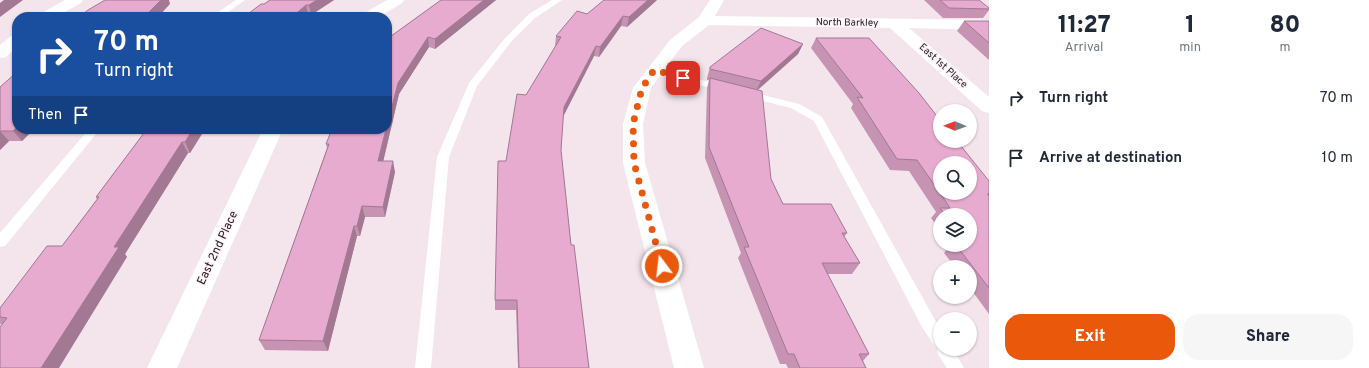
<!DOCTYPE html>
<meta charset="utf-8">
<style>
body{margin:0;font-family:Overpass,sans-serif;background:#f6f6f7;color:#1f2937;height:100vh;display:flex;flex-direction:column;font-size:15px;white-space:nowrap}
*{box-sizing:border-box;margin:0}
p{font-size:13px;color:#747a83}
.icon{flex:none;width:22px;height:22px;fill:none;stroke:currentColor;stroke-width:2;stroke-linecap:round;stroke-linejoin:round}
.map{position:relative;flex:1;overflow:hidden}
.side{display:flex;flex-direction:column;background:#fff;width:380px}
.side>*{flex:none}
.guide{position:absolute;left:12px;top:12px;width:380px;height:122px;border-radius:16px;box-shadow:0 1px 3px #0004;background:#1a4fa0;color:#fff;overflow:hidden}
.needle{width:26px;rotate:271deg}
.tools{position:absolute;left:933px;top:104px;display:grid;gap:8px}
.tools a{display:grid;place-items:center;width:44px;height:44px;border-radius:50%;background:#fff;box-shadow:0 1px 3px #0004;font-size:20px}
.pin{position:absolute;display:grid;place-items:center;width:34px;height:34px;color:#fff;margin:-17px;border-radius:8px;box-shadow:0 2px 6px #0006}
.me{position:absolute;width:44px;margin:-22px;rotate:345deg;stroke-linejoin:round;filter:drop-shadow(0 0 3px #0008)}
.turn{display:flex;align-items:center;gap:14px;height:84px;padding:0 16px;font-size:18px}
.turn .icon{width:52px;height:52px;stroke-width:2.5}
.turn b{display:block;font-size:28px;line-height:34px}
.then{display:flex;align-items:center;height:38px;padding:0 16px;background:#0003;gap:8px;font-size:15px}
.eta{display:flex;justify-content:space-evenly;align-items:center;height:68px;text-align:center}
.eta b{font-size:24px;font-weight:800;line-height:28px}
.button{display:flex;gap:8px;margin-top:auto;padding:8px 16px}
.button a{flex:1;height:46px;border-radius:16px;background:#ea580c;color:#fff;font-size:16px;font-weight:800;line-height:46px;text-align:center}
.button a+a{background:#f6f6f7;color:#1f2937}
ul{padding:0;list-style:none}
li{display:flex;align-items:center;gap:12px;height:60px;padding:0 16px}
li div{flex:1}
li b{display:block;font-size:15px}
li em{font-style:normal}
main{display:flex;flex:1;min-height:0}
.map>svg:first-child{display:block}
</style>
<main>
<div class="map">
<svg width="989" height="368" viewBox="0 0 989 368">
<rect width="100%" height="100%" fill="#f4e5ed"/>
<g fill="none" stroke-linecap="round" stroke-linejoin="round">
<g fill="#fff" fill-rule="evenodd">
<path d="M236 0H245L221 17H211Z"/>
<path d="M552 0H562L535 18 511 42 477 86 449 157 431 368H415L437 157 469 83 505 38 529 14Z"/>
<path d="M654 68 726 86 728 88 723 91 651 73 649 71 651 69Z"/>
<path d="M747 91 799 104 822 117 940 329V349H953L964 368H947L938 354 937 348 935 347 922 327 814 121 791 108 743 96 742 94 743 92Z"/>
<path d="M89 129H100L5 246 0 247V233Z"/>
</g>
<g fill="#fff" fill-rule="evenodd">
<path d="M65 0H83L81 3 56 17H37L40 14Z"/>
<path d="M387 0H404L402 3 379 17H360L363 14Z"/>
<path d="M710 0H724L715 16 989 20V30L909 28 989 97V113L982 111 890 28 709 25 682 46 651 88 643 124 645 163 704 368H674L623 163V124L633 88 636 84 670 40 699 17Z"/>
<path d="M17 34V47L6 57 0 58V45L11 36Z"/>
<path d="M263 129H283L177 368H147Z"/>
</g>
</g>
<g fill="#c793b3">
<path d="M270 0H334L311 15 264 4Z"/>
<path d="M441 0H496L435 49 429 47 399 94 383 161 395 172 385 217H365L360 236H357L328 351 265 350 259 340 327 148 326 144 387 39Z"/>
<path d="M657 0 627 27 621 26 599 57 594 56 563 116 561 150 571 245 589 368H518L516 310H495V300L506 161 526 95 556 46H555L556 36 587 14Z"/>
<path d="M924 0H979L989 8V10L983 18H943Z"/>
<path d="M964 21H989V60L957 31Z"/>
<path d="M816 38 989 181V314L970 288V267H955L944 253 951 245H970V215H940V230L931 218 936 212 909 171 890 170 851 108 853 104 811 48Z"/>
<path d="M803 44 798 54 758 90 771 179 783 204 847 233 844 237 860 263 852 274H827L869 354 863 361 866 368H788L786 364H780L738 258 741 253 705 158 707 88 709 80H707V78L710 67Z"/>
<path d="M0 87 17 129H34L22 141H9L0 150Z"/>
<path d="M147 129H205L190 153H188L125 254 127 257 1 325 0 323V308L62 246 97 199 96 197Z"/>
</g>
<g fill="#a27892">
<path d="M4 0H23L0 17V3Z"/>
<path d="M161 0H169L170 4 158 17H144Z"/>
<path d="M317 0H334L311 15 309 5Z"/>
<path d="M484 0H496L435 49V39Z"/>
<path d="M648 0H657L627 27 629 17Z"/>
<path d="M306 5 308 14 305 17H292Z"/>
<path d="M623 16 621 26 599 57 600 47Z"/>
<path d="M428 37 429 47 399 94 381 171 378 161 386 129H387V126L398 83Z"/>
<path d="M803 44 798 54 756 91 761 81Z"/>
<path d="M596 46 594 56 563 117 564 107Z"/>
<path d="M17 127V129H34L22 141 13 131Z"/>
<path d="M193 129H205L190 153 185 142Z"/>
<path d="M0 131 9 141 0 150Z"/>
<path d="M182 142 188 153 125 254 127 257 59 368H41L114 247Z"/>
<path d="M393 161 395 172 385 217 383 207Z"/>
<path d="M362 206 365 217 360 236 357 226Z"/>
<path d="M354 226 357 236 328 351 323 341Z"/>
</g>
<g fill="#e7abd0" stroke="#a27892">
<path d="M105 0H161L144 17H79L88 10Z"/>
<path d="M270 0H317L309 5H306L292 17H244L261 4H264Z"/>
<path d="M441 0H484L435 39 428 37 398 83 387 126V39Z"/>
<path d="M604 0H648L629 17 623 16 600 47 596 46 564 107 561 150 571 245H574L589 368H519L517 300H495L498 161H506L517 94 526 95 561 37 556 36 577 11 587 14Z"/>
<path d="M940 0H979L989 8V9L949 8Z"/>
<path d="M964 21H989V43Z"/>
<path d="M761 28 803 44 761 81 710 69V67Z"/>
<path d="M816 38H869L919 93 940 120V141H957L989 181V194H987L989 196V288L956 245H970V215H946L940 208H950L940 193H970V163H940V193L917 160 897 159 857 97 863 98Z"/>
<path d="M17 72V127L13 131H0V87Z"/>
<path d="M710 78 762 91 771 179 783 204H831L847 233H842L860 263H822L869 354H859L866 368H800L794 354H788L744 247H749L709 147Z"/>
<path d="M147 129H193L185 142H182L114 247H119L41 368H0V327L7 318 0 317V308L47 246H62L99 197H96Z"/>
<path d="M332 129H386L378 161H393L383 207 362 206 357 226H354L323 341 259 340 329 144H326Z"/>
</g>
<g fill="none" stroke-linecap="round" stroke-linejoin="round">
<path stroke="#ea580c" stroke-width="7" stroke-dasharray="0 12.6" d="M662 266 634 163 633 124 642 88 654 70 683 78"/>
</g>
<g text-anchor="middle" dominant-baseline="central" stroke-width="3" stroke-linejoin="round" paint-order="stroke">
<g font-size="10" fill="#1e191c" stroke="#fff3fa">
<text transform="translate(847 23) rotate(1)">North Barkley</text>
<text transform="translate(943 66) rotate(42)">East 1st Place</text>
</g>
<g font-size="12" fill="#1e191c" stroke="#fff3fa">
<text transform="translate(218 248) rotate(-65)">East 2nd Place</text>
</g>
</g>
</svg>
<div class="tools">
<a><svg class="needle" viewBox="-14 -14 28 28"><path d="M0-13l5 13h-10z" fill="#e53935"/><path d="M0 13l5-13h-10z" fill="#747a83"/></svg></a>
<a><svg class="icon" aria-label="search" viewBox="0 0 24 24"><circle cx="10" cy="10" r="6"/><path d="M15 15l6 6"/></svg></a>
<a><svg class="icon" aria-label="layers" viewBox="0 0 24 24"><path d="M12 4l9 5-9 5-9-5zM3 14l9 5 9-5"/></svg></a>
<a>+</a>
<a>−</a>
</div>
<div class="pin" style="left:683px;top:78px;background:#d93025"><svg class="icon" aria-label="arrive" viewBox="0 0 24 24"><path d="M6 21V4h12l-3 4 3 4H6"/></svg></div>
<svg class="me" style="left:662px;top:266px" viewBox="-20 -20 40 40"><circle r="17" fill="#ea580c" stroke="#fff" stroke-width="3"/><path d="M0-11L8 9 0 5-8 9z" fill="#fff"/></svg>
<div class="guide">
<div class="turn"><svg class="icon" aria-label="right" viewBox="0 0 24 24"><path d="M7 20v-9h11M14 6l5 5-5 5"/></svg><div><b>70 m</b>Turn right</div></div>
<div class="then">Then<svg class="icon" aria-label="arrive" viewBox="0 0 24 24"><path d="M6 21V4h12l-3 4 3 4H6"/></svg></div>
</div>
</div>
<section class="side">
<div class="eta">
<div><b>11:27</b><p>Arrival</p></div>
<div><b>1</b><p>min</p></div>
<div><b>80</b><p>m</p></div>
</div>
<ul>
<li><svg class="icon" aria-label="right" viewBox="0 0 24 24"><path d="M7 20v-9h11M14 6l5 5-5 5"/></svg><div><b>Turn right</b></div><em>70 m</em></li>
<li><svg class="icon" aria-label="arrive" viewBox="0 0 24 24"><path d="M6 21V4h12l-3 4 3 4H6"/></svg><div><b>Arrive at destination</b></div><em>10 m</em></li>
</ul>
<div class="button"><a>Exit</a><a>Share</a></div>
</section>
</main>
